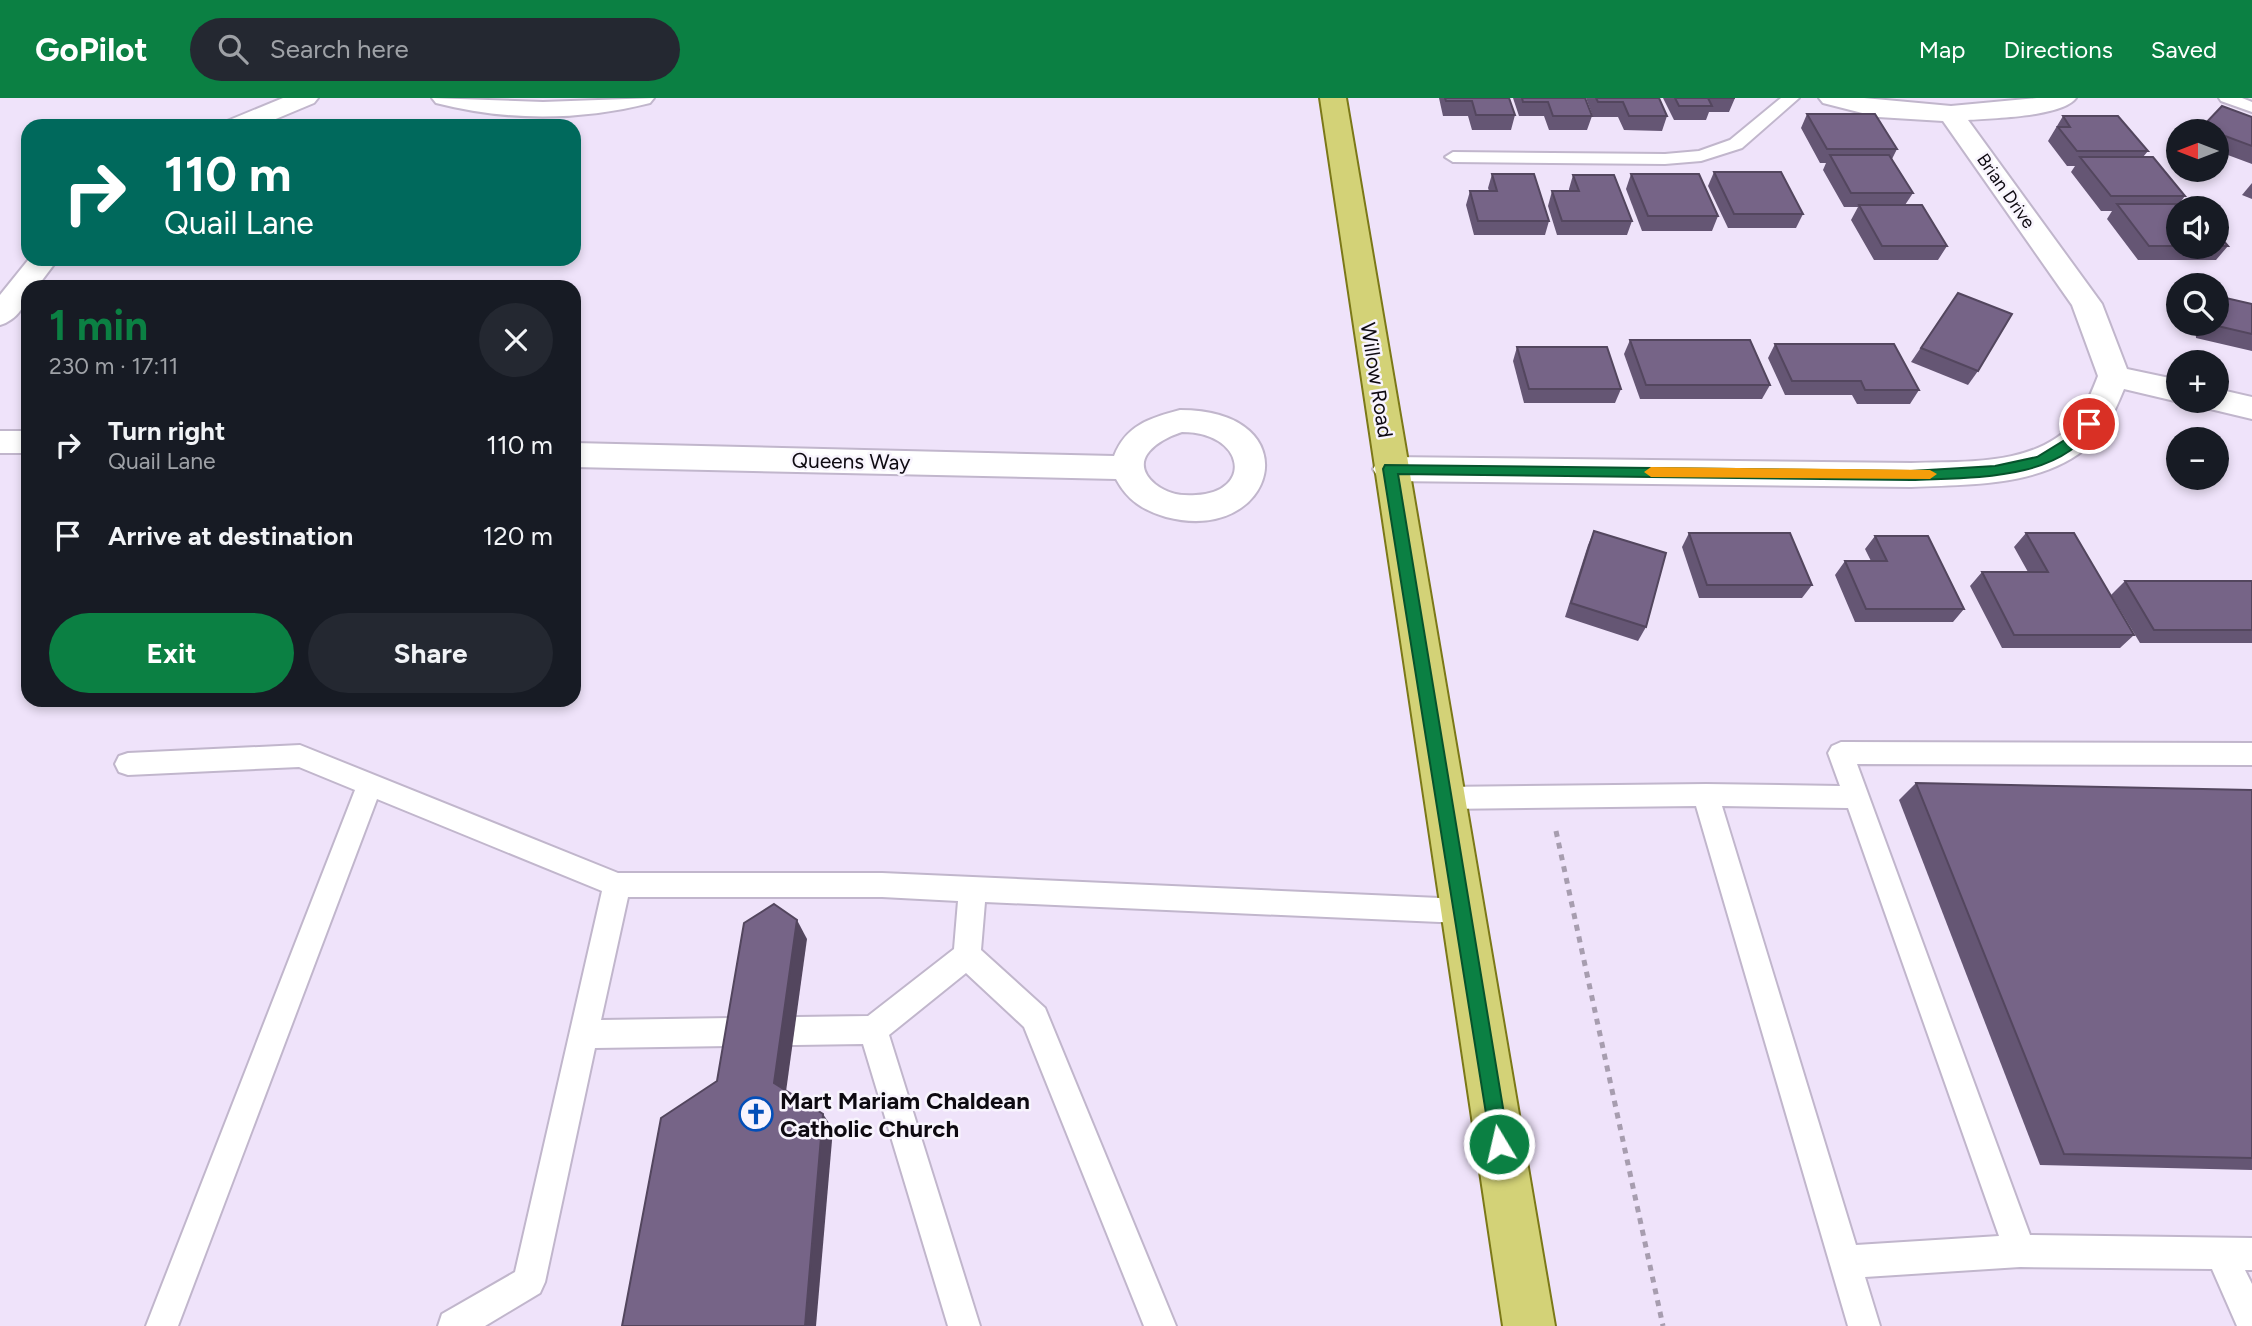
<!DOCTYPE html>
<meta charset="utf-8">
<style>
body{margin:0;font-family:Figtree,sans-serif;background:#242831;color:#f1f3f6;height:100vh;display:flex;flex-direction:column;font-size:26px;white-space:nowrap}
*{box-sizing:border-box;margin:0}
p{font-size:23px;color:#9ea1a6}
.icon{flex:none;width:38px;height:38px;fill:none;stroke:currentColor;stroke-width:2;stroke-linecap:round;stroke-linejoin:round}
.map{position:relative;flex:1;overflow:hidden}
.details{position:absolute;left:21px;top:182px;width:560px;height:427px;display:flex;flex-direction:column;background:#171b24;border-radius:21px;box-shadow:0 4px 10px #0003}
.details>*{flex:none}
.top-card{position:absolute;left:21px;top:21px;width:560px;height:147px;border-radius:21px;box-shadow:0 4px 10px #0003;background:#00695c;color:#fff;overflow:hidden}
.needle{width:46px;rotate:270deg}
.fabs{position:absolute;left:2166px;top:21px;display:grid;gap:14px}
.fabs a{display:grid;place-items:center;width:63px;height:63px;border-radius:50%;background:#171b24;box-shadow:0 4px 10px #0003;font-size:35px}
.pin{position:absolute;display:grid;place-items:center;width:60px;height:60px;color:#fff;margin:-30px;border:4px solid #fff;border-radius:50%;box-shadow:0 2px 7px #0007}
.me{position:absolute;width:77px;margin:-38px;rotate:351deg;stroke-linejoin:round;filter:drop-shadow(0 0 5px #0008)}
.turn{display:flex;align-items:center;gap:24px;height:147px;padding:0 28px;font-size:32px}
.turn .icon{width:91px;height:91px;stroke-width:2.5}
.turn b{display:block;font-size:49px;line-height:60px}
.round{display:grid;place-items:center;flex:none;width:74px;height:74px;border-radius:37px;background:#242831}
.overview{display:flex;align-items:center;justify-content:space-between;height:119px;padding:0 28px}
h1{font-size:42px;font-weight:700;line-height:52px;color:#0b8043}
.button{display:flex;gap:14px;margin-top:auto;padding:14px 28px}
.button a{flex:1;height:80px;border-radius:42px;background:#0b8043;color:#fff;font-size:28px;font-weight:700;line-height:80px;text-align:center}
.button a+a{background:#242831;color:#f1f3f6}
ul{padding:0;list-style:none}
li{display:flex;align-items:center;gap:21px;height:91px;padding:0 28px}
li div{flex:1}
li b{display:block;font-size:26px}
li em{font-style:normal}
header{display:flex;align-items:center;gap:42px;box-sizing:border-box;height:98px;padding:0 35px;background:#0b8043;color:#fff}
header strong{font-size:33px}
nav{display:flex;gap:38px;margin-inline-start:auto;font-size:24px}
.search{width:490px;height:63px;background:#242831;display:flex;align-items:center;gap:18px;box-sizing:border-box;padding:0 24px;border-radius:38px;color:#9ea1a6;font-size:26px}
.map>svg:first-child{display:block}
</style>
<header>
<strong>GoPilot</strong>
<div class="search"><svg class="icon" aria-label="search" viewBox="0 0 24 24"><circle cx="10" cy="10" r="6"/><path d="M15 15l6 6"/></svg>Search here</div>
<nav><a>Map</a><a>Directions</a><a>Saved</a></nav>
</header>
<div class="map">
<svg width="2252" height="1228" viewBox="0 0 2252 1228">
<rect width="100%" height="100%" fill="#efe3fa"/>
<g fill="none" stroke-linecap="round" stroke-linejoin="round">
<defs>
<g id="lane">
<path d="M1781 0H1799L1742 50 1701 63 1665 66 1453 64 1445 59 1453 54 1665 56 1699 53 1730 42Z"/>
<path d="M2219 0H2242L2252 4V14L2221 3Z"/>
<path d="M1841 644 2252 645V667L1857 666 2030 1137 2252 1140V1172H2245L2252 1186V1228H2237L2212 1171 2020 1169 1865 1179 1880 1228H1848L1696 708 1443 711 1434 708 1430 700 1434 692 1443 689 1706 686 1840 688 1828 655 1832 648ZM1722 708 1848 710 1999 1138 1856 1147Z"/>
<path d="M300 647 618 775H882L1462 801 1472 804 1476 813 1472 822 1462 825 985 804 981 852 1045 910 1176 1228H1144L1024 929 966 875 889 937 980 1228H948L863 946 595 950 545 1184 540 1195 485 1228H438L442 1216 515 1174 602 793 377 701 178 1228H146L355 692 299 669 128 677 119 674 115 666 119 658 128 655ZM628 799H882L958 803 954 851 868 918 601 922Z"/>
</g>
<g id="street">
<path d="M283 0H318L314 5 259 28H223L227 23Z"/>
<path d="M432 0 543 4 654 0 650 5C579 23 506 23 436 5Z"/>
<path d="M1819 0H1864L1951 8 2037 0H2076C2062 19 1992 20 1968 22L2102 206 2127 271 2179 282V303H2182L2179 304 2124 291C2116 310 2107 332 2091 346 2044 389 1971 386 1911 389L1390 383 1378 379 1373 371 1378 363 1390 359 1911 365C1965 363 2038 369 2076 322 2086 309 2092 293 2098 278L2072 207 1943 23 1878 19 1823 5Z"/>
<path d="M29 161H58L37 189H28C28 206 17 222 0 227V197Z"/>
<path d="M2217 291 2252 299V321L2206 310 2202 303H2217Z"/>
<path d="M1180 312C1313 312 1276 448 1166 419 1143 412 1128 403 1116 381L574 369V345L1114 358C1126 327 1150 320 1180 312ZM1182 334C1245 334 1254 394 1196 397 1180 398 1168 396 1155 386 1126 361 1160 341 1182 334Z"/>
<rect x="0" y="333" width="28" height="22"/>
</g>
<path id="primary" d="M1320 0H1346L1555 1228H1503Z"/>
</defs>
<use href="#lane" stroke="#c1b6cc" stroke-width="4"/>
<use href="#street" stroke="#c1b6cc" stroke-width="4"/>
<use href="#primary" stroke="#7b7818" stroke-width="4"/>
<path stroke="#a79daf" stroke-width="5" stroke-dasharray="6 6" stroke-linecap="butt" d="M1556 733 1663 1228"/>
<use href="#lane" fill="#fff" fill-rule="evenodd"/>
<use href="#street" fill="#fff" fill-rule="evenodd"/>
<use href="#primary" fill="#d3d277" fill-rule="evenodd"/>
</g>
<g fill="#655674">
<path d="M1439 0H1509L1515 17 1511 32H1472L1468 18H1443Z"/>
<path d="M1513 0H1585L1592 18 1587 32H1549L1544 18H1519Z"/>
<path d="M1586 0H1659L1667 18 1662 33 1624 32 1618 19H1593Z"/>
<path d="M1663 0H1735L1729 14H1709L1706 22H1674Z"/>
<path d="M1807 16 1897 51 1892 61 1913 95 1905 107 1947 148 1938 162H1874L1851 122 1858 109H1844L1823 72 1826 65H1820L1801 30Z"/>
<path d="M2063 18 2148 53 2143 59 2185 98 2179 106V149H2217V135L2228 148 2216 162H2138L2107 121 2112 113H2101L2071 74 2075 68H2067L2048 43Z"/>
<path d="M2252 19V66L2217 53V33H2200L2202 29Z"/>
<path d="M1714 74 1803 116 1796 130H1728L1708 88Z"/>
<path d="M1492 76 1549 123 1545 137H1474L1466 107 1470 93H1489L1488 90Z"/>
<path d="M1631 76 1718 118 1712 133H1642L1626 91Z"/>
<path d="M1573 77 1632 123 1627 137H1557L1548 108 1552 93H1569V91Z"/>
<path d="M2252 85V101L2242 97Z"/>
<path d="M1958 195 1978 273 1968 287 1911 264Z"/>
<path d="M2252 206V253L2196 240 2195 226H2217Z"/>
<path d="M1630 242 1770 287 1762 301H1640L1624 256Z"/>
<path d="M1775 246 1919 292 1910 306H1857L1852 297H1785L1768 260Z"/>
<path d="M1517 249 1621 291 1615 305H1524L1513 263Z"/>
<path d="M1594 433 1646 529 1638 543 1565 519 1588 447Z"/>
<path d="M1689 435 1812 487 1802 500H1699L1682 449Z"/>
<path d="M2026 435 2134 537 2120 550H2002L1970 488 1982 474H2028L2014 449Z"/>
<path d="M1875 438 1964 511 1953 524H1855L1835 477 1845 463H1871L1865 451Z"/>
<path d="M2125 483H2252V545H2140L2111 497Z"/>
<path d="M1916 685 2252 692V1072L2040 1067 1899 702Z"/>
</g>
<g fill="#53465e">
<path d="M797 822 807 841 785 1001 774 985Z"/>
<path d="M823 1016 833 1031 816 1228H805Z"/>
</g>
<g fill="#766487" stroke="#53465e" stroke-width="2">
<path d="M1445 0H1509L1515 17H1476L1472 3H1446Z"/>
<path d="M1522 0H1585L1592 18H1553L1548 4H1523Z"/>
<path d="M1596 0H1659L1667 18H1629L1623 4H1598Z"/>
<path d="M1675 0H1735H1708L1712 8H1679Z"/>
<path d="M2222 8 2252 19V48L2217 35V33H2213L2202 29Z"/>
<path d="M1807 16H1875L1897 51H1827Z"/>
<path d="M2063 18H2118L2148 53H2077L2058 29H2070Z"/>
<path d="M1830 57H1889L1913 95H1851Z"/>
<path d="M2080 59H2153L2185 98H2111Z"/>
<path d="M1714 74H1781L1803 116H1734Z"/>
<path d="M1492 76H1534L1549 123H1478L1470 93H1497Z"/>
<path d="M1631 76H1699L1718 118H1648Z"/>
<path d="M1573 77H1614L1632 123H1562L1552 93H1579Z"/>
<path d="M2117 106H2193L2196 110H2179V148H2149Z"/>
<path d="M1859 107H1922L1947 148H1882Z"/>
<path d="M2217 135 2228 148H2217Z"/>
<path d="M1958 195 2012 216 1978 273 1921 250Z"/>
<path d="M2217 198 2252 206V236L2209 226H2217Z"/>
<path d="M1630 242H1750L1770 287H1646Z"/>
<path d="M1775 246H1894L1919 292H1865L1861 283H1792Z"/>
<path d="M1517 249H1607L1621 291H1529Z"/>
<path d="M1594 433 1666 455 1646 529 1571 505Z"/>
<path d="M1689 435H1790L1812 487H1707Z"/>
<path d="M2026 435H2074L2134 537H2014L1982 474H2048Z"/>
<path d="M1875 438H1928L1964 511H1866L1845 463H1887Z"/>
<path d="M2125 483H2252V532H2154Z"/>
<path d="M1916 685 2252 692V1060L2064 1056Z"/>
<path d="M774 806 797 822 774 985 823 1016 805 1228H622L661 1020 717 983 744 825Z"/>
</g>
<path fill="#0b8043" stroke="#07532c" stroke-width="2" d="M2089 321 2096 326C2059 384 1972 379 1911 382L1398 376 1509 1046 1506 1053 1499 1056 1492 1053 1383 371 1385 367 1911 373 1995 368 2037 359 2076 335 2084 322Z"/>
<path fill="#f59e0b" d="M1651 369 1930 372 1937 376 1930 381 1651 379 1644 374Z"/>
<defs>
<symbol id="church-ring" viewBox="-11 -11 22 22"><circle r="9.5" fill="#f8f4fd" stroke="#034eb8" stroke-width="1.5"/><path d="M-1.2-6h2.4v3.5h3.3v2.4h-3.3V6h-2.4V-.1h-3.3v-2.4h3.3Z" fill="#034eb8"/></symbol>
</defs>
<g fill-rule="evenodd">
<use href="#church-ring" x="737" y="997" width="38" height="38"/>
</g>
<g text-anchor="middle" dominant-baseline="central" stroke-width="5" stroke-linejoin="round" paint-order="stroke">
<g font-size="18" fill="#0e0a11" stroke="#f8f4fd">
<text transform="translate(2006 93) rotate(55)">Brian Drive</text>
</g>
<g font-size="21" fill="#0e0a11" stroke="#f8f4fd">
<text transform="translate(1377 282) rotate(81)">Willow Road</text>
<text transform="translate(851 363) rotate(1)">Queens Way</text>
</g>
<g font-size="24" font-weight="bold" fill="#0e0a11" stroke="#f8f4fd" text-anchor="start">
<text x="780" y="1002">Mart Mariam Chaldean<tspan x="780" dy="28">Catholic Church</tspan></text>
</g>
</g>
</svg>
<div class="fabs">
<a><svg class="needle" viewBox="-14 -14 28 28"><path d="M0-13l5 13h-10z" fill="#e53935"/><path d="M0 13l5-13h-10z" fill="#9ea1a6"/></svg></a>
<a><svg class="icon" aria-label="sound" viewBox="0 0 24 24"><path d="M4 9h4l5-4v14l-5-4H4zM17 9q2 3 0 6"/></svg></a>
<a><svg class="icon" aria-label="search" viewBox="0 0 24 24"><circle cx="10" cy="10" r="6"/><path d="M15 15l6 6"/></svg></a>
<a>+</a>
<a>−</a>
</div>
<div class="pin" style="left:2089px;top:326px;background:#d93025"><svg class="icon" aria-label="arrive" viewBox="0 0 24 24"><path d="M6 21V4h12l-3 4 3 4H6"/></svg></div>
<svg class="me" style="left:1499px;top:1046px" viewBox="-20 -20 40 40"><circle r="17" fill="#0b8043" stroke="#fff" stroke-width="3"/><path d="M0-11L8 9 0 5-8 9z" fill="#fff"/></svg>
<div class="top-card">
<div class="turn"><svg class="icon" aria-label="right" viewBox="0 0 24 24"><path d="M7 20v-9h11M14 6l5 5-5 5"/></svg><div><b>110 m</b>Quail Lane</div></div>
</div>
<section class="details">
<div class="overview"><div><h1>1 min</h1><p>230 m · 17:11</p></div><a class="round"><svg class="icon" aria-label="close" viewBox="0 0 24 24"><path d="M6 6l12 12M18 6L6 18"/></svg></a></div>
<ul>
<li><svg class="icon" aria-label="right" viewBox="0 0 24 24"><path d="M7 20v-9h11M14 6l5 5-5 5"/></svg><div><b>Turn right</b><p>Quail Lane</p></div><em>110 m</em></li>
<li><svg class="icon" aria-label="arrive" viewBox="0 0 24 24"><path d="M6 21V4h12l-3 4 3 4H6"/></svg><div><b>Arrive at destination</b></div><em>120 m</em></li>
</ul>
<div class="button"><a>Exit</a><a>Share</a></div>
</section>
</div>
